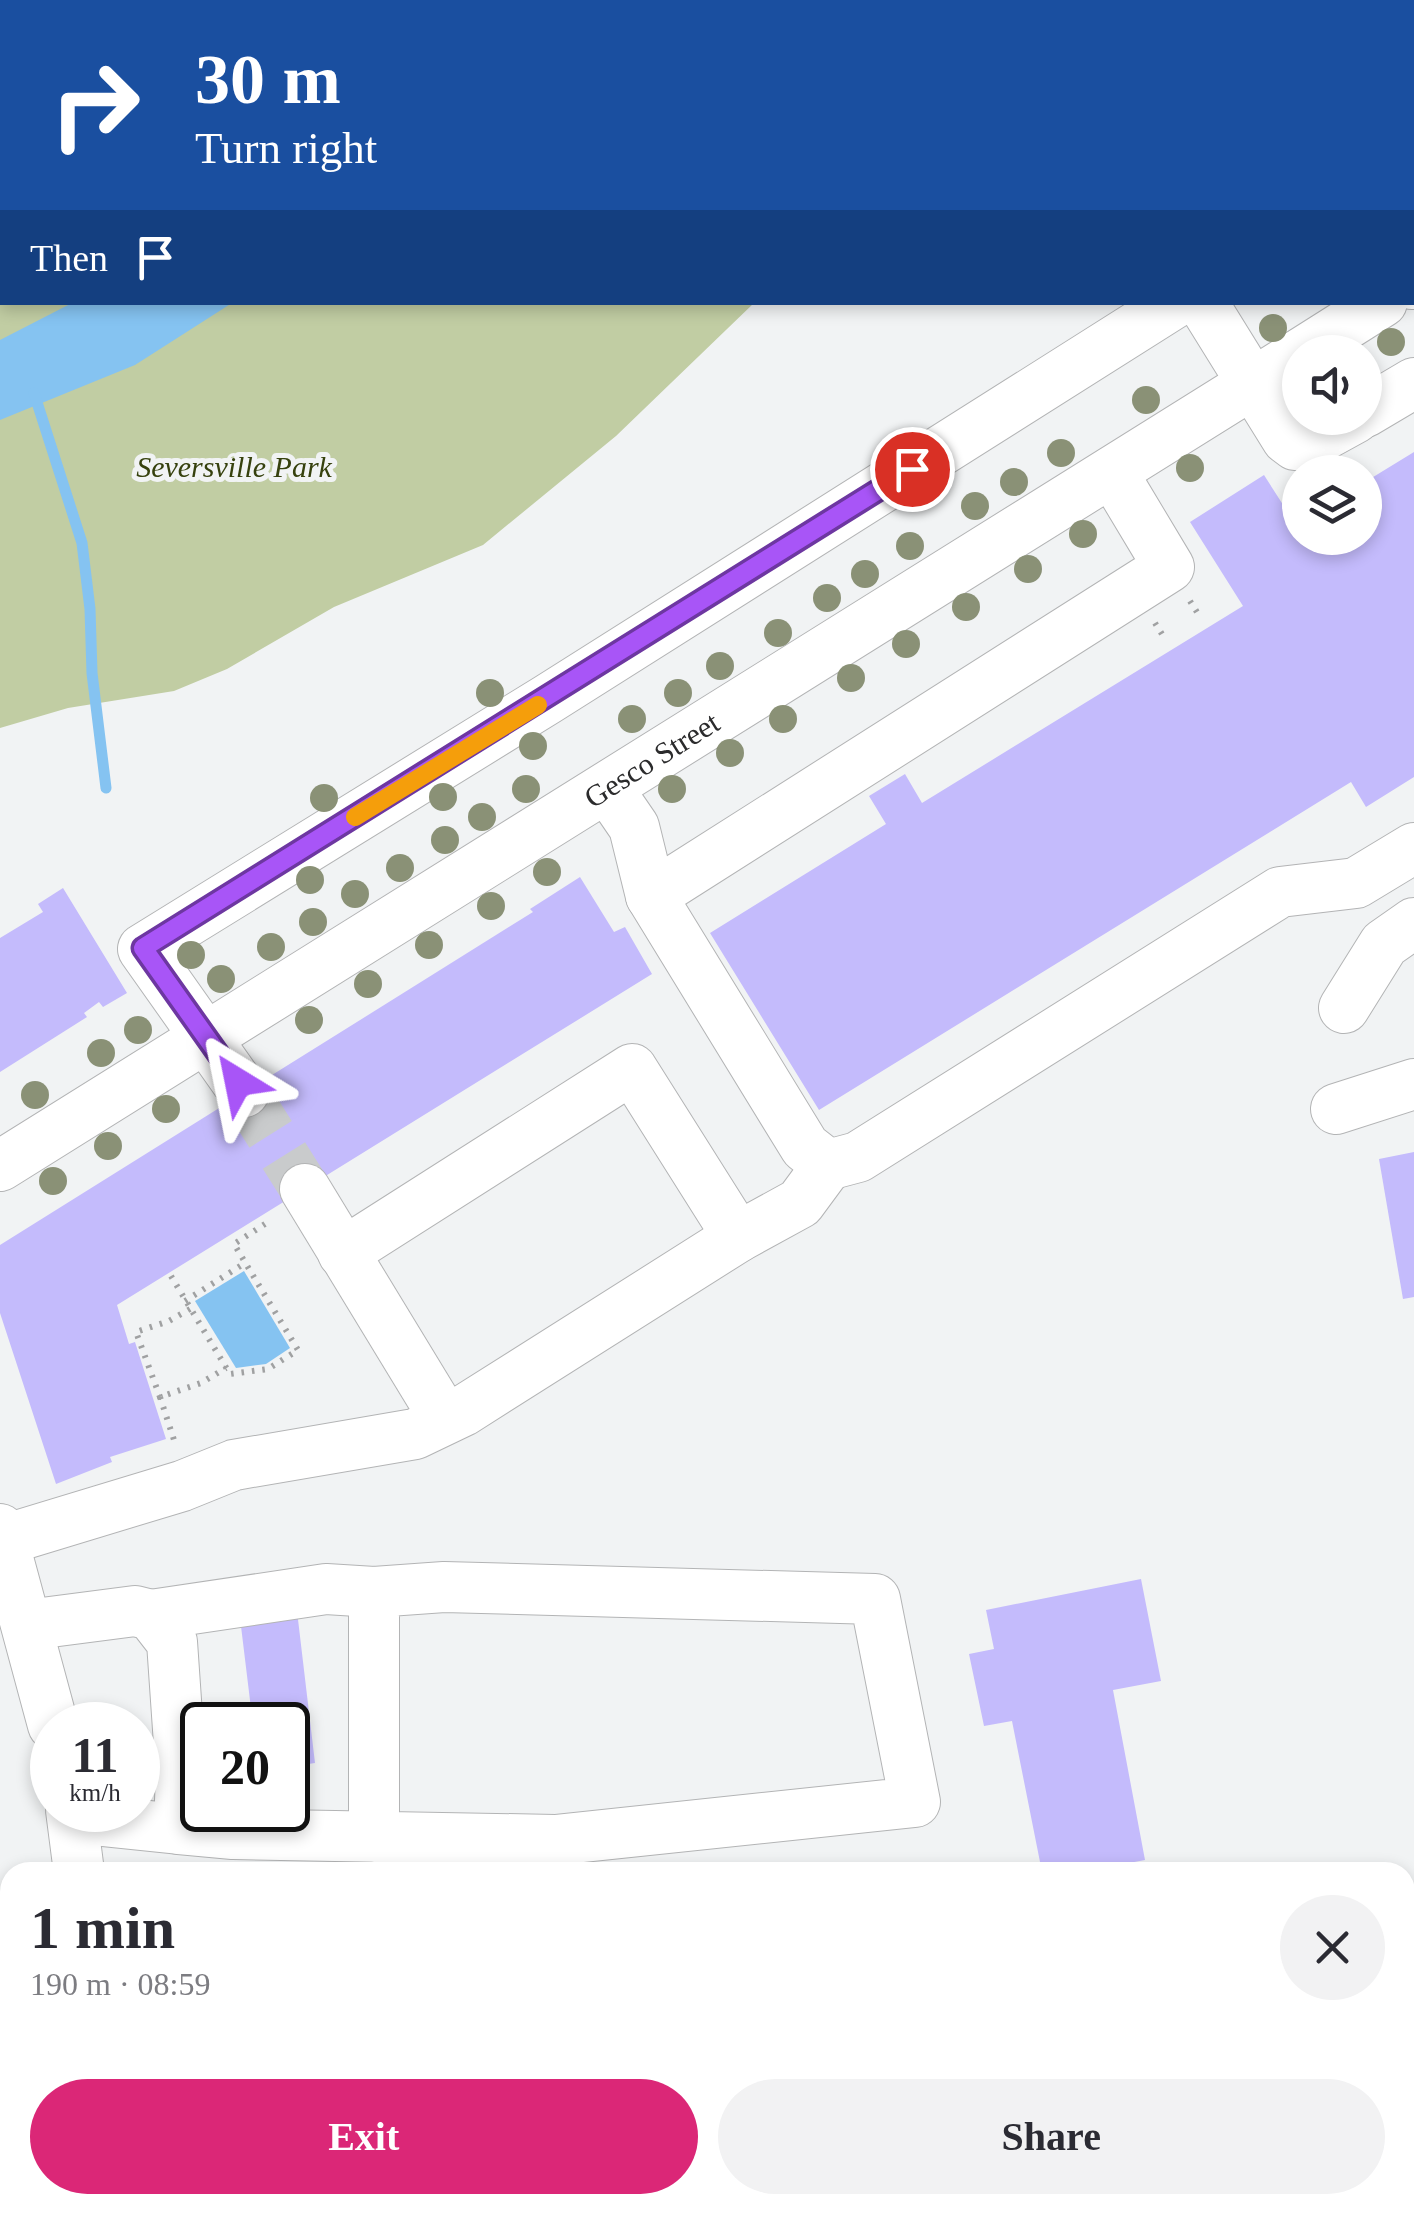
<!DOCTYPE html>
<meta charset="utf-8">
<style>
body{margin:0;font-family:Georgia,serif;background:#f2f2f3;color:#2b2b33;height:100vh;display:flex;flex-direction:column;font-size:38px;white-space:nowrap}
*{box-sizing:border-box;margin:0}
p{font-size:32px;color:#7c7c81}
.icon{flex:none;width:55px;height:55px;fill:none;stroke:currentColor;stroke-width:2;stroke-linecap:round;stroke-linejoin:round}
.map{position:relative;flex:1;overflow:hidden}
.sheet{position:absolute;left:0px;top:1862px;width:1415px;height:352px;display:flex;flex-direction:column;background:#fff;border-radius:30px 30px 0 0;box-shadow:0 5px 15px #0003}
.sheet>*{flex:none}
.banner{position:absolute;left:0px;top:0px;width:1415px;height:305px;box-shadow:0 5px 15px #0003;background:#1a4fa0;color:#fff;overflow:hidden}
.controls{position:absolute;left:1282px;top:335px;display:grid;gap:20px}
.controls a{display:grid;place-items:center;width:100px;height:100px;border-radius:50%;background:#fff;box-shadow:0 5px 15px #0003;font-size:50px}
.speed{position:absolute;left:30px;top:1702px;display:flex;gap:20px;font-size:50px;font-weight:700;text-align:center}
.speed>*{display:grid;place-content:center;width:130px;height:130px;border-radius:50%;background:#fff;box-shadow:0 5px 15px #0003;line-height:1}
.speed small{font-size:25px;font-weight:400}
.speed .limit{border:5px solid #111;border-radius:15px;background:#fff;color:#111}
.pin{position:absolute;display:grid;place-items:center;width:85px;height:85px;color:#fff;margin:-42px;border:5px solid #fff;border-radius:50%;box-shadow:0 2px 10px #0007}
.me{position:absolute;width:110px;margin:-55px;rotate:325deg;stroke-linejoin:round;filter:drop-shadow(0 0 8px #0008)}
.turn{display:flex;align-items:center;gap:35px;height:210px;padding:0 30px;font-size:45px}
.turn .icon{width:130px;height:130px;stroke-width:2.5}
.turn b{display:block;font-size:70px;line-height:85px}
.then{display:flex;align-items:center;height:95px;padding:0 30px;background:#0003;gap:20px;font-size:38px}
.round{display:grid;place-items:center;flex:none;width:105px;height:105px;border-radius:52px;background:#f2f2f3}
.headline{display:flex;align-items:center;justify-content:space-between;height:170px;padding:0 30px}
h1{font-size:60px;font-weight:700;line-height:75px}
.cta{display:flex;gap:20px;margin-top:auto;padding:20px 30px}
.cta a{flex:1;height:115px;border-radius:60px;background:#db2777;color:#fff;font-size:40px;font-weight:700;line-height:115px;text-align:center}
.cta a+a{background:#f2f2f3;color:#2b2b33}
.map>svg:first-child{display:block}
</style>
<div class="map">
<svg width="1414" height="2214" viewBox="0 0 1414 2214">
<rect width="100%" height="100%" fill="#f1f3f4"/>
<path fill="#c1cda3" d="M0 0H794L2 2V302L754 303 616 436 483 545 334 607 227 669 174 691 68 708 0 728Z"/>
<g fill="#85c3f1">
<path d="M72 303V302L232 303 135 365 0 420V340Z"/>
<path d="M244 1271 290 1348 266 1364 236 1368 195 1301Z"/>
</g>
<g fill="none" stroke-linecap="round" stroke-linejoin="round">
<path stroke="#85c3f1" stroke-width="11" d="M34 393 82 543 90 609 92 673 106 788"/>
</g>
<g fill="#c4bbfc">
<path d="M1414 452V777L1366 807 1351 782 819 1110 710 933 886 824 869 796 905 774 922 803 1243 606 1190 522 1264 475 1296 525 1300 523V538H1365V482Z"/>
<path d="M580 877 614 932 625 927 652 974 117 1305 129 1344 135 1342 166 1439 110 1457 112 1462 56 1484 0 1313V1245L533 912 530 909Z"/>
<path d="M63 888 127 993 103 1007 99 1002 84 1013 87 1017 0 1072V938L43 912 38 904Z"/>
<path d="M1414 1152V1297L1403 1299 1379 1159Z"/>
<path d="M1141 1579 1161 1681 1113 1690 1145 1860 1081 1872H1042L1012 1721 984 1726 969 1654 994 1649 986 1610Z"/>
<path d="M297 1611 315 1763 288 1767V1725H253L240 1618Z"/>
<path d="M185 2205H534L530 2214H202Z"/>
</g>
<g fill="none" stroke-linecap="round" stroke-linejoin="round">
<path stroke="#c9cbcc" stroke-width="50" stroke-dasharray="50 25" stroke-linecap="butt" d="M244 1092 305 1189"/>
<defs>
<g id="minor">
<path d="M1412 154 1414 153"/>
<path d="M1412 284 1414 283"/>
<path d="M1202 302 1287 439 1295 445 1304 446 1355 418"/>
<path d="M1303 352 1382 302"/>
<path d="M1365 412 1414 383"/>
<path d="M608 789 634 827 651 896 805 1147 828 1165 858 1157 1280 892 1356 883 1414 848"/>
<path d="M651 896 1169 567 1112 472"/>
<path d="M1344 1008 1384 944 1414 923"/>
<path d="M244 1092 143 949 548 699 1176 302"/>
<path d="M1336 1109 1414 1084"/>
<path id="s1" d="M0 1166 1300 354"/>
<path d="M305 1189 445 1419"/>
<path d="M343 1253 632 1069 738 1237"/>
<path d="M0 1529 53 1725"/>
<path d="M4 1540 182 1486 234 1465 415 1434 463 1411 738 1237 800 1203 828 1165"/>
<path d="M151 1615 326 1589 374 1592"/>
<path d="M27 1625 135 1611 151 1615 172 1642 181 1773 179 1829 73 1818"/>
<path d="M71 1810 79 1872"/>
<path d="M179 1829 233 1834 555 1840 915 1802 875 1599 444 1587 374 1592V1837"/>
<path d="M0 2079 10 2080"/>
<path d="M26 2214 29 2205"/>
</g>
</defs>
<use href="#minor" stroke="#b3b4b5" stroke-width="52"/>
<g stroke="#a0a1a2" stroke-width="6" stroke-dasharray="2.5 8" stroke-linecap="butt">
<path d="M101 2 103 0"/>
<path d="M0 107 2 105"/>
<path d="M1190 601 1200 617"/>
<path d="M1155 623 1165 639"/>
<path d="M171 1276 230 1374 268 1369 298 1350 234 1244 265 1224"/>
<path d="M185 1301 245 1263"/>
<path d="M190 1309 169 1321 136 1332 160 1397 201 1383 226 1368"/>
<path d="M160 1397 175 1443"/>
<path d="M132 2205 133 2207"/>
</g>
<use href="#minor" stroke="#fff" stroke-width="50"/>
</g>
<g fill="#8a9176">
<circle cx="1273" cy="328" r="14"/>
<circle cx="1391" cy="342" r="14"/>
<circle cx="1146" cy="400" r="14"/>
<circle cx="1061" cy="453" r="14"/>
<circle cx="1190" cy="468" r="14"/>
<circle cx="1014" cy="482" r="14"/>
<circle cx="975" cy="506" r="14"/>
<circle cx="1083" cy="534" r="14"/>
<circle cx="910" cy="546" r="14"/>
<circle cx="1028" cy="569" r="14"/>
<circle cx="865" cy="574" r="14"/>
<circle cx="827" cy="598" r="14"/>
<circle cx="966" cy="607" r="14"/>
<circle cx="778" cy="633" r="14"/>
<circle cx="906" cy="644" r="14"/>
<circle cx="720" cy="666" r="14"/>
<circle cx="851" cy="678" r="14"/>
<circle cx="490" cy="693" r="14"/>
<circle cx="678" cy="693" r="14"/>
<circle cx="632" cy="719" r="14"/>
<circle cx="783" cy="719" r="14"/>
<circle cx="533" cy="746" r="14"/>
<circle cx="730" cy="753" r="14"/>
<circle cx="526" cy="789" r="14"/>
<circle cx="672" cy="789" r="14"/>
<circle cx="443" cy="797" r="14"/>
<circle cx="324" cy="798" r="14"/>
<circle cx="482" cy="817" r="14"/>
<circle cx="445" cy="840" r="14"/>
<circle cx="400" cy="868" r="14"/>
<circle cx="547" cy="872" r="14"/>
<circle cx="310" cy="880" r="14"/>
<circle cx="355" cy="894" r="14"/>
<circle cx="491" cy="906" r="14"/>
<circle cx="313" cy="922" r="14"/>
<circle cx="429" cy="945" r="14"/>
<circle cx="271" cy="947" r="14"/>
<circle cx="191" cy="955" r="14"/>
<circle cx="221" cy="979" r="14"/>
<circle cx="368" cy="984" r="14"/>
<circle cx="309" cy="1020" r="14"/>
<circle cx="138" cy="1030" r="14"/>
<circle cx="101" cy="1053" r="14"/>
<circle cx="35" cy="1095" r="14"/>
<circle cx="166" cy="1109" r="14"/>
<circle cx="108" cy="1146" r="14"/>
<circle cx="53" cy="1181" r="14"/>
</g>
<g fill="none" stroke-linecap="round" stroke-linejoin="round">
<defs>
<path id="route" d="M238 1082 143 948 912 469"/>
</defs>
<use href="#route" stroke="#6d37a1" stroke-width="25"/>
<use href="#route" stroke="#a855f7" stroke-width="18"/>
<path stroke="#f59e0b" stroke-width="18" d="M355 817 538 705"/>
</g>
<g text-anchor="middle" dominant-baseline="central" stroke-width="10" stroke-linejoin="round" paint-order="stroke">
<g font-size="30" font-style="italic" fill="#36410e" stroke="#f1f3f4">
<text x="234" y="466">Seversville Park</text>
</g>
<g font-size="30" fill="#2b2b2c" stroke="#f1f3f4">
<text stroke="none"><textPath href="#s1" startOffset="768">Gesco Street</textPath></text>
</g>
</g>
</svg>
<div class="controls">
<a><svg class="icon" aria-label="sound" viewBox="0 0 24 24"><path d="M4 9h4l5-4v14l-5-4H4zM17 9q2 3 0 6"/></svg></a>
<a><svg class="icon" aria-label="layers" viewBox="0 0 24 24"><path d="M12 4l9 5-9 5-9-5zM3 14l9 5 9-5"/></svg></a>
</div>
<div class="speed"><div>11<small>km/h</small></div><div class="limit">20</div></div>
<div class="pin" style="left:912px;top:469px;background:#d93025"><svg class="icon" aria-label="arrive" viewBox="0 0 24 24"><path d="M6 21V4h12l-3 4 3 4H6"/></svg></div>
<svg class="me" style="left:238px;top:1082px" viewBox="-20 -20 40 40"><path d="M0-17L14 15 0 8-14 15z" fill="#a855f7" stroke="#fff" stroke-width="4"/></svg>
<div class="banner">
<div class="turn"><svg class="icon" aria-label="right" viewBox="0 0 24 24"><path d="M7 20v-9h11M14 6l5 5-5 5"/></svg><div><b>30 m</b>Turn right</div></div>
<div class="then">Then<svg class="icon" aria-label="arrive" viewBox="0 0 24 24"><path d="M6 21V4h12l-3 4 3 4H6"/></svg></div>
</div>
<section class="sheet">
<div class="headline"><div><h1>1 min</h1><p>190 m · 08:59</p></div><a class="round"><svg class="icon" aria-label="close" viewBox="0 0 24 24"><path d="M6 6l12 12M18 6L6 18"/></svg></a></div>
<div class="cta"><a>Exit</a><a>Share</a></div>
</section>
</div>
